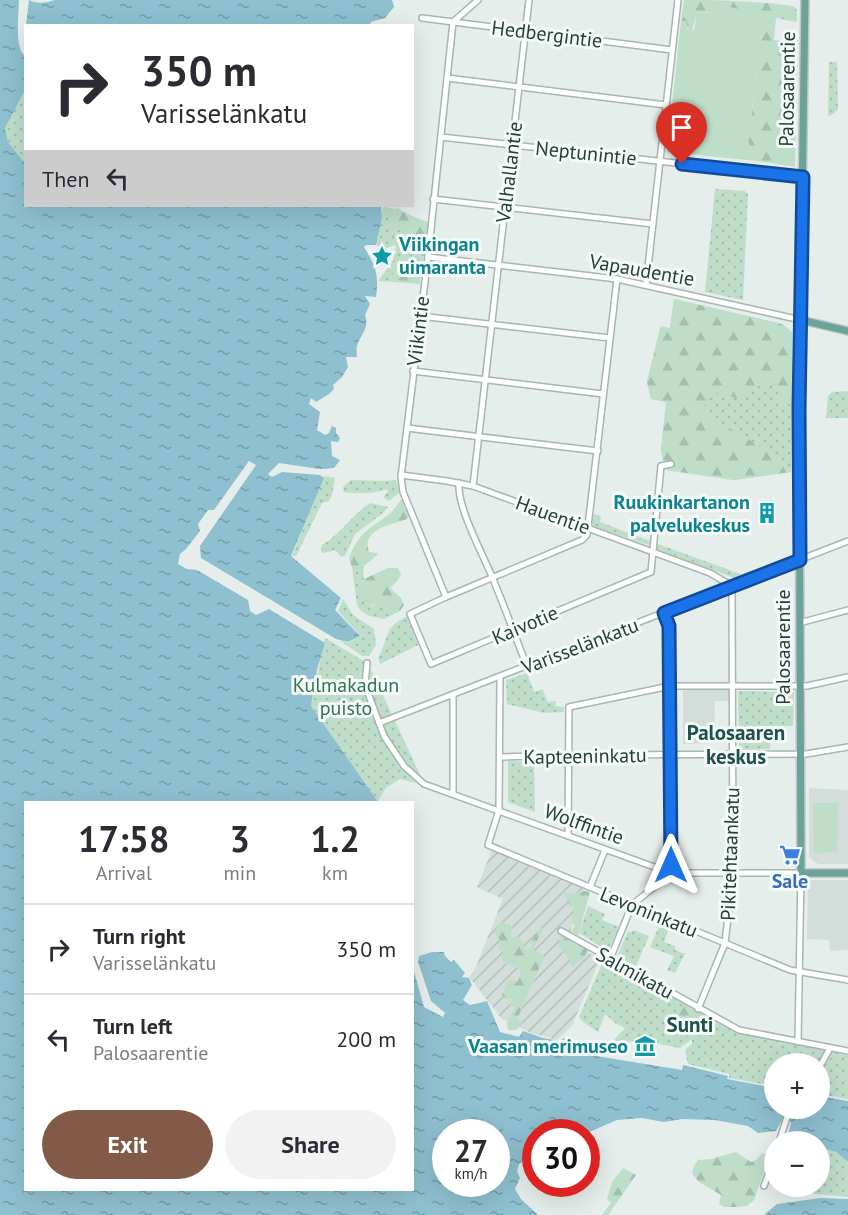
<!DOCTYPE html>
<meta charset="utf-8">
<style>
body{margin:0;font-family:"PT Sans",sans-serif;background:#f2f2f3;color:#2b2b33;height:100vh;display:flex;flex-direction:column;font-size:22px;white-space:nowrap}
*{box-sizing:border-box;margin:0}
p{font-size:20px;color:#7c7c81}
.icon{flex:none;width:33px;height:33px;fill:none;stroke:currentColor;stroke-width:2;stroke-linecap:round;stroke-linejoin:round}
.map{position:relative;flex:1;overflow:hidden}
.details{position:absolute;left:24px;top:801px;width:390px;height:390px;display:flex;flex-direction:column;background:#fff;border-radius:0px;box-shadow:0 6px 24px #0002}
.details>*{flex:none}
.hud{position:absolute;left:24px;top:24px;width:390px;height:183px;border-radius:0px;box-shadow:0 6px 24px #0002;background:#fff;color:#2b2b33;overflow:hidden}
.fabs{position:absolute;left:764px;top:1053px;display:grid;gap:12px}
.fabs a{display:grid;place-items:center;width:66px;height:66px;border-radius:50%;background:#fff;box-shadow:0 6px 24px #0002;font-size:30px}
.speed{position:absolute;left:432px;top:1119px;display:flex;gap:12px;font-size:30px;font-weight:700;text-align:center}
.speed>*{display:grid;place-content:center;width:78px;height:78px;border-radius:50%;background:#fff;box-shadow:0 6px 24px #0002;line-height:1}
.speed small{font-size:15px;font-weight:400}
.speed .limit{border:9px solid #d22;background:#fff;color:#111}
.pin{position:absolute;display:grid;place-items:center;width:51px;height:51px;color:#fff;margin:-62px -26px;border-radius:50% 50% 50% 0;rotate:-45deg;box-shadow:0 0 6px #0007}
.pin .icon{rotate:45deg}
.me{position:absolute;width:66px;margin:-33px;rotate:0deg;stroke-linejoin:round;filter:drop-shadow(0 0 4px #0008)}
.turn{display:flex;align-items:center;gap:21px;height:126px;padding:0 18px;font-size:27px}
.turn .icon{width:78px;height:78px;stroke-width:2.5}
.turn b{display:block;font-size:42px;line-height:51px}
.then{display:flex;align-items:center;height:57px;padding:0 18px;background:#0003;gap:12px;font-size:22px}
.eta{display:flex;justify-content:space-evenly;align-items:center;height:102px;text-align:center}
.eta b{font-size:36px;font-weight:700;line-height:42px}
.primary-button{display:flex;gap:12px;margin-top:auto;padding:12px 18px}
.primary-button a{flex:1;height:69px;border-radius:36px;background:#835948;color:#fff;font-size:24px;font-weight:700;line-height:69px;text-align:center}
.primary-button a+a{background:#f2f2f3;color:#2b2b33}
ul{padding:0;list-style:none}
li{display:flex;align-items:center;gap:18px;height:90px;padding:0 18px;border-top:2px solid #e1e1e2}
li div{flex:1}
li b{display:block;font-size:22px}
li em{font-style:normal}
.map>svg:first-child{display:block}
</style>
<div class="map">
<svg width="848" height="1215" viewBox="0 0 848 1215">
<defs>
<pattern id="industrial-furrows" width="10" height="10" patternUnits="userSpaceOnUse" patternTransform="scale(1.5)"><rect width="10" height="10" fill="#d3ddda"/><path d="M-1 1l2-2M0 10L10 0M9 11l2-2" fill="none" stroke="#b5bfbc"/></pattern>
<pattern id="grass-dots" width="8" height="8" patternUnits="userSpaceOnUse" patternTransform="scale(1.5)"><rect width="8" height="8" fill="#bedeca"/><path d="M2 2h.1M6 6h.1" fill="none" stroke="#a3c0ae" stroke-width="1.8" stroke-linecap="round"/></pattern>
<pattern id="forest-firs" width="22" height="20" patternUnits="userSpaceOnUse" patternTransform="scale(1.5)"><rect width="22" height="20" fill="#bedeca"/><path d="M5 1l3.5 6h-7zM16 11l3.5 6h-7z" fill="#a3c0ae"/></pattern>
<pattern id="water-ripples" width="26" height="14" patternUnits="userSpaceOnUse" patternTransform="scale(1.5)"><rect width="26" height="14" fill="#8fc0d0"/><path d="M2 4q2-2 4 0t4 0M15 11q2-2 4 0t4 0" fill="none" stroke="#759daa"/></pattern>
</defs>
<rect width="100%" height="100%" fill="#e5eeea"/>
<g fill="#d3ddda">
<path d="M683 688 730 689V701H715L714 743 683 744Z"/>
<path d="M809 788 848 790V864H819L814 862 809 857Z"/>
<path d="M808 880H848V950L830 951 829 940 807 939Z"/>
</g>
<path fill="url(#industrial-furrows)" d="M492 850 585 889 567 941 600 959 572 1026 557 1040 531 1033 501 1018 469 977 475 969 503 899 477 887Z"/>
<g fill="url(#grass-dots)">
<path d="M829 62H837L838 110 830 116H828Z"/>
<path d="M24 90H25V161H23L8 142 5 128Z"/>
<path d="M715 189 745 191 748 194 743 300 705 292Z"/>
<path d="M383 207C401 208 411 217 428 222L420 284 378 281 393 261 396 245 384 249 376 245Z"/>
<path d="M674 299 782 324 792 332 791 472 734 480 666 470 661 451 666 402 651 399 647 382 660 328H670Z"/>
<path d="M848 391V418H826L828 396 832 392Z"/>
<path d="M324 476 335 478 332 495 329 501 322 503 296 556H292Z"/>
<path d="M351 480 383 481 396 480 400 492 389 501 383 497 388 492 387 489C372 494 360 494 344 492L343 487Z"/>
<path d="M370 503 388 507 383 513 355 534 345 556 342 557 335 550 324 553 321 551 322 545C341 534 352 515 370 503Z"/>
<path d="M594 514 601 516 600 522 650 541 649 545 595 527 592 524Z"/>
<path d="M655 543 746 576V577L737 579 659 550 655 546Z"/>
<path d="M352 567H363L364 579 358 584 371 605 400 611 384 619C373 617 363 616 357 605Z"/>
<path d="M343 599 353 615 374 629 376 645 369 656H362L339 640 348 643 361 636 338 611Z"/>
<path d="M408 616 418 645 380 664 378 658C390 637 383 627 408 616Z"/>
<path d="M325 638 367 663V667L371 670 423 781 416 783 400 779 386 788 377 802 311 706Z"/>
<path d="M527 673 534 692 542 689 548 702 556 701 555 706 564 707V712L544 713 507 704 506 680Z"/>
<path d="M738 691 794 692 793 726H771L770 749 739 750Z"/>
<path d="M508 761 534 762 535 812 508 802Z"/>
<path d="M588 906 605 914 602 920 619 927 608 951 579 933Z"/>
<path d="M666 924 670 926 664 942 675 946V950L685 954 675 973 667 970 674 956 650 947 658 929Z"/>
<path d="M633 930 649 936 636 966 617 957 628 931 631 933Z"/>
<path d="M603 961 608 967 610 964 738 1033 848 1055V1099L819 1094V1064H774V1086L729 1078V1074L688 1064 685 1050 692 1044V1039L680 1048 639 1040 621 1043 613 1041 625 1028 615 1023 605 1014 598 1032 583 1022 579 1017Z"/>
<path d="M819 1147 836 1152 848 1162V1197L814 1194V1189L811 1187 819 1186Z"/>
</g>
<g fill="url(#forest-firs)">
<path d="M684 0C721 0 757 1 793 6L797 10V22L776 18 774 40 798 41 795 167 757 161 748 142 761 34 727 6 713 13 697 12 691 35 687 27V22L681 21Z"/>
<path d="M398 208 427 228 421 246 411 242C407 233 402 228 391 228L388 212Z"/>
<path d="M412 257 417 259 420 264 418 278C407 285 396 282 391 270L402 259Z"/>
<path d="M674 299 782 324 792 332V406L779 399 774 376 737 399 720 392 705 398 706 416C738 432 764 447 791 472L734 480 666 470 661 451 666 402 651 399 647 382 661 326 670 328Z"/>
<path d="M403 498 409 515 407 519C391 525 361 529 369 552L378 553 377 555 363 567H352L349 559C357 535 367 530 387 516 394 511 397 504 403 498Z"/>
<path d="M388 568H398L401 574 398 580 390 588 401 598 404 605 400 611C381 608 362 606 358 584L364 579Z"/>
<path d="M585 891 590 892 578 936 571 931 575 926 571 921 574 908 569 904 563 892 570 894Z"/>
<path d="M501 922 513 926 511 935 521 939 526 951 531 947V942L540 928H543L533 950 544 955 543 959 517 1020 522 1023 517 1030H508L507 1023 514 1008 510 1004 512 999 506 998 502 995 507 981 514 980 517 983 521 974 519 969 503 962 501 956 504 953 499 948V939L495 934 496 929Z"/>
<path d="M561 936 588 950 584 957 573 967C571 964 570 961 568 958 562 948 555 948 561 936Z"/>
<path d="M684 1005 700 1015 707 1023 701 1033 673 1036V1025Z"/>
<path d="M736 1152 751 1162 756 1160 762 1153 766 1154 769 1157 754 1200 747 1206 735 1207H724L719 1204 721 1195 699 1182 692 1174 694 1166 698 1160 711 1159Z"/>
<path d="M623 1168 636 1175 608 1215H602L611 1203 607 1199 612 1182Z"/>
</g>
<g fill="#bedeca">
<path d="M727 6 748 12 761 34 748 142 757 161 667 152 681 21 687 22V28L691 34 695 27 696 12 713 13Z"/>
<path d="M813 803H838L837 852 814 853Z"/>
</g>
<g fill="url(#water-ripples)" fill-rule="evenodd">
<path d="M0 0H19C19 13 14 48 25 56V90L5 128 8 142 23 161H25L26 206H381L382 218 376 245H366L364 247C376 266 379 275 376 297L365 296 370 304 365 315C370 328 360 335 357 346 356 348 357 355 357 357H346L348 367 342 377 333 385 334 389 329 394 316 402 311 398 309 404 320 412 317 430 325 435 329 433 332 426 336 428V433L340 438 338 442 331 441 332 456 340 460 334 468 319 469 279 463 268 474 272 477 282 472 320 475 324 478 291 556 341 598 335 610 360 636 348 642 336 639 201 558 200 546 256 465 249 461 214 510H208L198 524 200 531 186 549 180 554 178 564 187 569 197 570 248 600 250 611 256 615 269 609 325 643 317 670 311 706 378 802H26V1190H412L413 968 424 1007 443 1017 445 1013 431 1001 418 962 419 956 432 952H444L445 956 451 962 454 960 465 973 462 977 469 978 472 985 463 1000 470 1005 487 1001 500 1032 519 1037 523 1031 543 1038 560 1041 564 1038 571 1042 569 1046 573 1051 578 1053 682 1070 683 1065 728 1076 727 1079 774 1088V1108H819V1096L848 1101V1162L836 1152 819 1147V1142L790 1141 788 1135 791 1123 789 1120 781 1122 776 1131 758 1133 748 1126 714 1120 682 1119 664 1122 642 1118 617 1120 587 1133 536 1132 535 1155 528 1157 519 1164 517 1171 520 1178 515 1189 521 1199 538 1215H0ZM446 1132H496V1184H446Z"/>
<path d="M29 0C37 4 46 3 55 0H392L394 7 385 18 371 22 370 25H26Z"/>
<path d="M821 1198 848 1199V1215H764L777 1204Z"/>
</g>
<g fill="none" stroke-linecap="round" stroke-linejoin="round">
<defs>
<g id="minor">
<path d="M422 18 672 50"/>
<path d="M447 78 666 105"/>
<path d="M441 137 803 177"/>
<path d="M433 199 653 224"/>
<path d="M428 257 617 279 801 320"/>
<path d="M617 279 587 535 582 540 446 597 410 614 431 664 651 572 661 466 671 464"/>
<path d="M646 285 678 0"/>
<path d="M420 316 610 338"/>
<path d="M413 371 603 394"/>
<path d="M407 428 598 451"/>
<path d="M401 475 447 481 473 486 710 573 732 586"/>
<path d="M459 483C457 508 483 554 493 579 505 608 516 638 527 667"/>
<path d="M473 486 529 0"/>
<path d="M446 597 403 492 401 477 428 257 453 22 478 0"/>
<path d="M799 623 848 610"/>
<path d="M367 663 365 685 384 736 404 766 424 784 671 873H801L798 1042"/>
<path d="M500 677 499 810 488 845 790 970 848 980"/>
<path d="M379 723 848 541"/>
<path d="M501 757 568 755 806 754 848 747"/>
<path d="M453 794V696"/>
<path d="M568 836 569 707 670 686H807L848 677"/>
<path d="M590 887 605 850"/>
<path d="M561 931 739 1030 848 1051"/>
<path d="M610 959 632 905 671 873 669 622 664 613"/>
<path d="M698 1009 725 943 733 873 732 586"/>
<path d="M819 1068 830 1048"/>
<path d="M779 1142 790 1108"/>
<path d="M764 1186 774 1158"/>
</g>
<g id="major">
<path d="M805 0 799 410 801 873H848"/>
<path d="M801 320 848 331"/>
</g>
</defs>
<use href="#minor" stroke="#a7b6b2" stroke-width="8"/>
<use href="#major" stroke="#c2c9c8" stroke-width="10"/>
<use href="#minor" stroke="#fff" stroke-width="5"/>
<use href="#major" stroke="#6ba299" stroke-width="7"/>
</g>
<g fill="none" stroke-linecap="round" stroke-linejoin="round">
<defs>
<path id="route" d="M671 865 669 626 664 613 800 560 799 410 803 177 682 164"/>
</defs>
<use href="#route" stroke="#114b97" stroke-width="15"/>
<use href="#route" stroke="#1a73e8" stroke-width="10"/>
</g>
<defs>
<symbol id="sight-bare" viewBox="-9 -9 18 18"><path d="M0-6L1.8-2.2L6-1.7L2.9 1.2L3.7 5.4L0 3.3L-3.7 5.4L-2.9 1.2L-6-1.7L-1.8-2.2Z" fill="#0f9aa8" stroke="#f5faf8" stroke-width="2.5" paint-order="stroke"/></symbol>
<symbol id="building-bare" viewBox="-9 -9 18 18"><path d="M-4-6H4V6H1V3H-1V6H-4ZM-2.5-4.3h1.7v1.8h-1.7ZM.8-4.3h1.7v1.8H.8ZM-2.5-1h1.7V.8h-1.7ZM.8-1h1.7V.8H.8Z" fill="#0f9aa8" stroke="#f5faf8" stroke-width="2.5" paint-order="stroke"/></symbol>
<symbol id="supermarket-bare" viewBox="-9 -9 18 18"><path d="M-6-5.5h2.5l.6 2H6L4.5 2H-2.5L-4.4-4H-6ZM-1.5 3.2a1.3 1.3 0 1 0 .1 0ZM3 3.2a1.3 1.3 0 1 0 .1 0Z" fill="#3f7fe0" stroke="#f5faf8" stroke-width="2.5" paint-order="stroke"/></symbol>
<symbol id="museum-bare" viewBox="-9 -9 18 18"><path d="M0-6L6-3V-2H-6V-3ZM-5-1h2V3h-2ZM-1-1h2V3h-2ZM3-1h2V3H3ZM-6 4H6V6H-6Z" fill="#0f9aa8" stroke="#f5faf8" stroke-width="2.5" paint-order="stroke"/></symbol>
</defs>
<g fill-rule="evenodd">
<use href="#sight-bare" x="367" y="241" width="30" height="30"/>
<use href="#building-bare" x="752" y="498" width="30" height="30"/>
<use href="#supermarket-bare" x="775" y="840" width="30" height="30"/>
<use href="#museum-bare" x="630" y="1031" width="30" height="30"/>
</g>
<g text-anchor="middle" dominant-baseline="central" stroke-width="6" stroke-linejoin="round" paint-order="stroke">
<g font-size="20" fill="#243f3a" stroke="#f5faf8">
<text transform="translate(547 34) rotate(7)">Hedbergintie</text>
<text transform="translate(787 89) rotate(-89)">Palosaarentie</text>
<text transform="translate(586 153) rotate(6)">Neptunintie</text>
<text transform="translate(509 172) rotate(-83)">Valhallantie</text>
<text transform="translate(642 270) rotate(10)">Vapaudentie</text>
<text transform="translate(418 331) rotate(-83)">Viikintie</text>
<text transform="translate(553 515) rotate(20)">Hauentie</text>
<text transform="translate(525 625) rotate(-23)">Kaivotie</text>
<text transform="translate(580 646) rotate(-21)">Varisselänkatu</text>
<text transform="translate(783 647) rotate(-90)">Palosaarentie</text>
<text transform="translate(585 756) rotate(-1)">Kapteeninkatu</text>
<text transform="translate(584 824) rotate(20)">Wolffintie</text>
<text transform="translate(730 854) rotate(-88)">Pikitehtaankatu</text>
<text transform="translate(649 912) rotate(22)">Levoninkatu</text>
<text transform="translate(635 973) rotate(29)">Salmikatu</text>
</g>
<g font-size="20" font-weight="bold" fill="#0d838f" stroke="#f5faf8" text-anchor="end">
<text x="399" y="244" text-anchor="start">Viikingan<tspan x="399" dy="23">uimaranta</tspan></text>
<text x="750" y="502">Ruukinkartanon<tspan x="750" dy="23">palvelukeskus</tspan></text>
<text x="628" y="1046">Vaasan merimuseo</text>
</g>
<g font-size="20" fill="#2f7551" stroke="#f5faf8">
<text x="346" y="685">Kulmakadun<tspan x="346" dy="23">puisto</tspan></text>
</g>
<g font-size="20" font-weight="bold" fill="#366cbe" stroke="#f5faf8">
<text x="790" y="881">Sale</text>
</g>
<g font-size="21" font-weight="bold" fill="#20514a" stroke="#f5faf8">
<text x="736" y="732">Palosaaren<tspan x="736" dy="24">keskus</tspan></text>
<text x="690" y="1024">Sunti</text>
</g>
</g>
</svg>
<div class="fabs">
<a>+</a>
<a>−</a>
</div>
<div class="speed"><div>27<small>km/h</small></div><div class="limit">30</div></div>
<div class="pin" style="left:682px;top:164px;background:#d93025"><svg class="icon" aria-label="arrive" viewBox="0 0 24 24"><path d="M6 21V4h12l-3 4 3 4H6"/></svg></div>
<svg class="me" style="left:671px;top:865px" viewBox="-20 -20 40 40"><path d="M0-17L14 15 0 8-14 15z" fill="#1a73e8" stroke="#fff" stroke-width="4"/></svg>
<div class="hud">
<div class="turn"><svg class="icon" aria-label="right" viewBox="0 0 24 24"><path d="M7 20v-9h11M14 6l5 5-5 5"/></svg><div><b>350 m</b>Varisselänkatu</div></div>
<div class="then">Then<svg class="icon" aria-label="left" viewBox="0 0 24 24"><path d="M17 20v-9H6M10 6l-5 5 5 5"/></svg></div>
</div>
<section class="details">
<div class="eta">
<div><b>17:58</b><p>Arrival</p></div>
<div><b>3</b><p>min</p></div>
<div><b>1.2</b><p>km</p></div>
</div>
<ul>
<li><svg class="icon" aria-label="right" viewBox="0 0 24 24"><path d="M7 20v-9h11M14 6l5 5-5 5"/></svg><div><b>Turn right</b><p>Varisselänkatu</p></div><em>350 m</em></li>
<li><svg class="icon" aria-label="left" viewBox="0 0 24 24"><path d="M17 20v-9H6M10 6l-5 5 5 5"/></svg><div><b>Turn left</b><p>Palosaarentie</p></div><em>200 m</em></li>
</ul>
<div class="primary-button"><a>Exit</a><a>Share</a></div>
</section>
</div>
